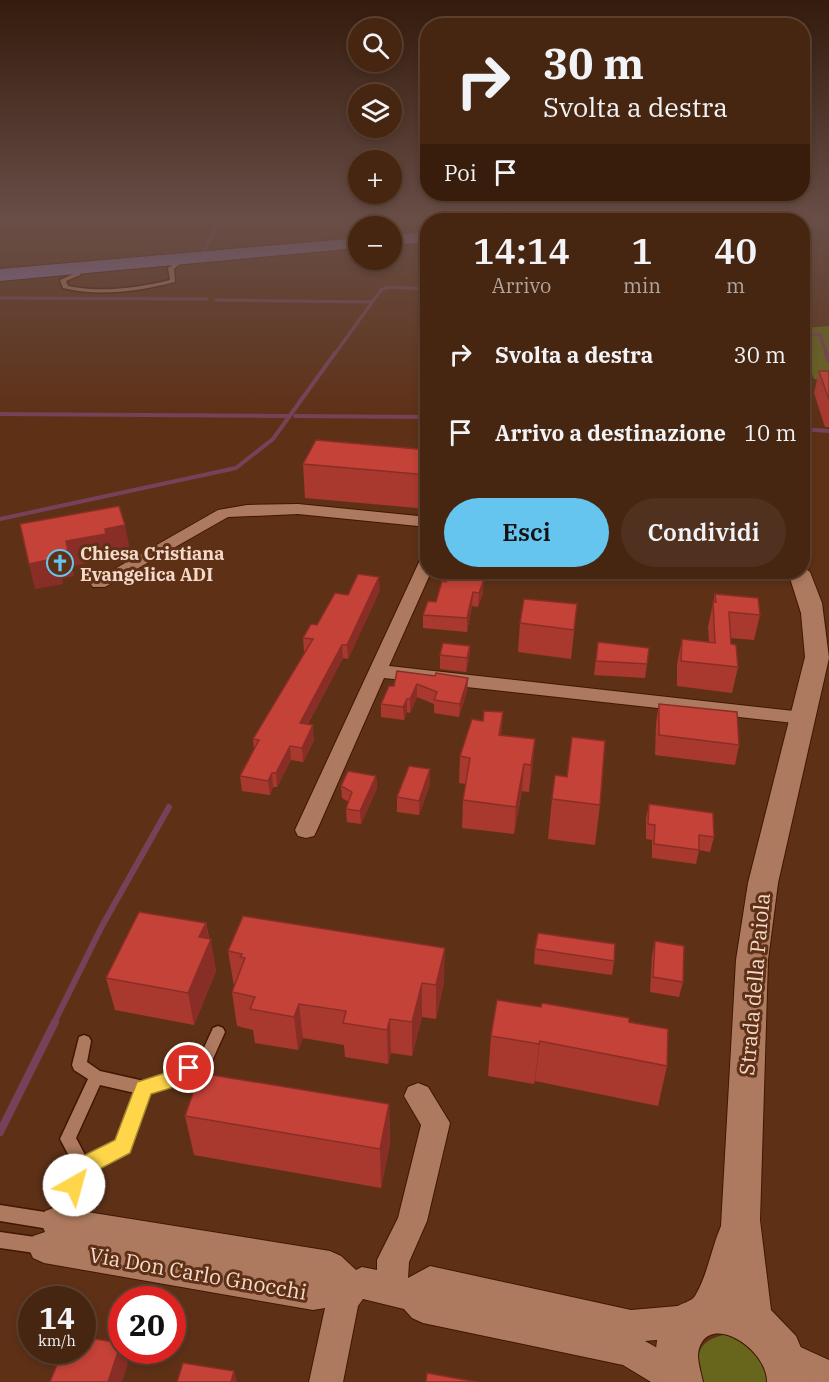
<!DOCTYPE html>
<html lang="it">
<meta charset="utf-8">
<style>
body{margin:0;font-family:"IBM Plex Serif",serif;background:#50311f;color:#f1f3f6;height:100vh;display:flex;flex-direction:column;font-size:22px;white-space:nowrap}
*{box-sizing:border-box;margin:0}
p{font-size:20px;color:#b0a59f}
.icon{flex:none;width:33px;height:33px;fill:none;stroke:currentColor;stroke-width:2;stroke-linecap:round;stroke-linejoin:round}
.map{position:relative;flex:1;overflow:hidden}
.sheet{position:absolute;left:420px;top:213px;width:390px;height:366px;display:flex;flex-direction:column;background:#462511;border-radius:24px;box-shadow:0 3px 9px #0003,0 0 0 2px #5e4231}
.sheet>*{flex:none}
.hud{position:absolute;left:420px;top:18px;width:390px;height:183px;border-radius:24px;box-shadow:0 3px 9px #0003,0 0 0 2px #5e4231;background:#462511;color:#f1f3f6;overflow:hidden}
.tools{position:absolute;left:348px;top:18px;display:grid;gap:12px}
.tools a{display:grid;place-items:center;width:54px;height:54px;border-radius:50%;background:#462511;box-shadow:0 3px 9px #0003,0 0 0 2px #5e4231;font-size:30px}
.speed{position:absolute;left:18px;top:1286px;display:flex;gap:12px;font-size:30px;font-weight:700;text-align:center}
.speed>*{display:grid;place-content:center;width:78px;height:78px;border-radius:50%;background:#462511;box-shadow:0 3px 9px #0003,0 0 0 2px #5e4231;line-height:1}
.speed small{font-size:15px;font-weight:400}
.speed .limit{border:9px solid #d22;background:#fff;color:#111}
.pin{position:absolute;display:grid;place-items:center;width:51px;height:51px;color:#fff;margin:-26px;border:3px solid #fff;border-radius:50%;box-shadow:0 2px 6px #0007}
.me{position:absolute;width:66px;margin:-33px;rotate:38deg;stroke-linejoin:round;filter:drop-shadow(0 0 4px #0008)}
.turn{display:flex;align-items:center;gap:21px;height:126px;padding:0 24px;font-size:27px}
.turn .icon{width:78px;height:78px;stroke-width:2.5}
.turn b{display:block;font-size:42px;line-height:51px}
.then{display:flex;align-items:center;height:57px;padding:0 24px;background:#0003;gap:12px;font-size:22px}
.eta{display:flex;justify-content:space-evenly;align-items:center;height:102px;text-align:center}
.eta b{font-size:36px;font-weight:600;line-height:42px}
.action{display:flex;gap:12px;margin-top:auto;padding:12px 24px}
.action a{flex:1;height:69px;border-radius:36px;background:#65c5ee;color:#111;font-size:24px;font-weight:600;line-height:69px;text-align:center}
.action a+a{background:#50311f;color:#f1f3f6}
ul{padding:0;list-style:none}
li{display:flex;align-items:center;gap:18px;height:78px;padding:0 24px}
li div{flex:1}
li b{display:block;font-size:22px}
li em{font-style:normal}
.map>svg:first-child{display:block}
</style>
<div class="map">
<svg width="829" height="1382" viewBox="0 0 829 1382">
<rect width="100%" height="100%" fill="#5e3117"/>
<g fill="#67661c">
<path d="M829 326V383L814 379 807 360 803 359 802 328Z"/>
<path d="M729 1334C748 1342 771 1358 767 1382H701C693 1353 699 1339 729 1334Z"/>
</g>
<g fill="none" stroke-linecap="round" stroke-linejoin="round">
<g stroke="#764259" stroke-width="3">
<path d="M204 251 219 221"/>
<path d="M0 298 207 299"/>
<path d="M216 300 372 302"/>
<path d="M802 335H820L827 355"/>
<path d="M334 355 381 290 388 287 428 289"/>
</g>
<g stroke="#764259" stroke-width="4">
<path d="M826 353 829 361"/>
<path d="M0 414 288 416"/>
<path d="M295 416 428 417"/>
<path d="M802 429 829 431"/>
<path d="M0 519 236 468 273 439 335 353"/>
</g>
<path stroke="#764259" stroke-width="6" d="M54 1023 102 926 169 807"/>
<path stroke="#764259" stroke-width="8" d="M0 1132 55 1022"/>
<defs>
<g id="service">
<path d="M179 260 182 262 174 269 175 282C139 291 100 297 63 288L60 280 78 272 81 274 80 275 66 281 68 286C101 293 137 288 170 280L168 268Z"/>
<path d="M218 1026 223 1028 225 1032 212 1061 176 1084 150 1093 129 1151 89 1172 61 1228 55 1230 0 1221V1205L51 1213 75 1167 60 1139 88 1079 74 1070 72 1065 79 1037 84 1035 89 1037 91 1041 87 1062 100 1071 144 1081 166 1074 202 1052 213 1028ZM100 1085 135 1093 117 1141 86 1157 76 1138Z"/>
<path d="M0 1232 42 1238 48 1240 50 1246 48 1252 42 1254 0 1248Z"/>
</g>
<g id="minor">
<path d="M298 504 428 517V527L298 514 228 517 105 587H93L90 583 218 510 247 505Z"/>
<path d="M428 555V572H431L389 666 803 712 810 713 813 718 810 723 803 724 384 678 317 830 314 836 306 838 298 836 295 830 420 560Z"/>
<path d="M418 1083 428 1087 450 1123 427 1221 409 1262 408 1278 430 1266 631 1310 689 1305 701 1309 705 1321 701 1333 689 1337 645 1341 691 1367 695 1382H651L623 1365 423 1323 412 1318 404 1309 363 1299 358 1306 343 1382H309L325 1308 313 1310 44 1263 33 1258 28 1247 33 1236 45 1232 41 1222 45 1211 56 1207 330 1251 341 1256 356 1270 362 1267 377 1270V1260L398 1218 421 1125 404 1096 408 1087Z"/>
<path d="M785 1340 829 1360V1382H802L773 1369 768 1357 773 1345Z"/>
</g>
<path id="tertiary" d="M802 566 810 572 822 603 829 658 778 883 768 960 760 1220 771 1310 796 1336 808 1364 811 1382H767C767 1346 703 1309 698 1355 698 1363 701 1373 703 1382H659C654 1357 653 1326 675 1308 681 1303 691 1302 695 1296 708 1274 711 1249 721 1226L736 960 748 883 805 657 801 613 788 572H802Z"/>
<g id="trunk">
<path d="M428 232V242L392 245V235Z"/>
<path d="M358 238V248L0 281V269Z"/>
</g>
</defs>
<use href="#service" stroke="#411700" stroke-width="3"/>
<use href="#minor" stroke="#411700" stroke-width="2"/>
<use href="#tertiary" stroke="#411700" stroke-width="2"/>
<use href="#trunk" stroke="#411700" stroke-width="2"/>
<use href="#service" fill="#ae7a5f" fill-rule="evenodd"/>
<use href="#minor" fill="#ae7a5f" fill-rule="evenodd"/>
<use href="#tertiary" fill="#ae7a5f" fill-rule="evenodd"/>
<use href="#trunk" fill="#8874b3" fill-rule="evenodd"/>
</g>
<g fill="#a9392f">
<path d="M819 371H829V427H825L814 393Z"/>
<path d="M428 450V509L305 498 303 464Z"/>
<path d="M442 581 483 593 478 607 472 606 467 632 423 628V615L436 602Z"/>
<path d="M380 590 348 659 343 658 308 724 314 740 303 762 291 760 277 787H273L270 795 242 791 240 776 254 749 253 739 305 652 304 651 303 638 348 595Z"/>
<path d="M715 594 760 615 754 640 730 638 731 644 738 667 732 693 677 686V664L682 639 709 642 708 627Z"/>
<path d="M577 604 571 659 518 652 520 623Z"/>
<path d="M598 642 647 664 645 678 594 675Z"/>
<path d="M470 646 469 659 466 672 440 669V655Z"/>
<path d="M468 678 467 691 459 717 434 713V704L417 697 410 713 407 712 404 720 381 717V704L394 686Z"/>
<path d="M659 704 739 745 735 765 655 755 656 723Z"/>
<path d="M503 712 501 735 535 739 529 792 522 791 514 834 462 828 463 800 466 784 459 783 460 756 483 721Z"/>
<path d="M376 776 377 788 361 824 347 822 346 809 349 802 342 798 341 786Z"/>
<path d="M567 777 600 805 595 845 548 839 552 799Z"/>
<path d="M430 784 419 815 397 812V797Z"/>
<path d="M649 804 714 837 710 852 699 850 696 864 652 858V840L646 839V819Z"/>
<path d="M206 923 216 971 194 1025 115 1010 106 978Z"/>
<path d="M655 941 683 982 679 997 650 992 652 956Z"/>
<path d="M535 949 614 961 612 975 534 964Z"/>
<path d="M228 951 444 982 436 1019 422 1017 412 1056 391 1053 388 1064 345 1057 344 1045 303 1038 298 1050 255 1043 253 1030 237 1026 232 992 234 986Z"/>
<path d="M629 1022 667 1066 658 1106 535 1081 534 1084 488 1076 491 1036Z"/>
<path d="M389 1104 390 1143 381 1188 194 1155 185 1116Z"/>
</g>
<g fill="#892e26">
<path d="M125 525 130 550 110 554 111 559 72 566 74 576 62 578 63 584 35 589 29 564 66 541 105 529Z"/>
<path d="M379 577 380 590 348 659 347 645Z"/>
<path d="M484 579 483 593 478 607 479 593Z"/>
<path d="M473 592 472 606 467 632V618Z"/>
<path d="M342 645 343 658 301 737 300 723Z"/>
<path d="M470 646 469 659 466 672 467 658Z"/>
<path d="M468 678 467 691 459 717 460 704Z"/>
<path d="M417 684V697L410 713V699Z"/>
<path d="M407 699V712L404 720 403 707Z"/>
<path d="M503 712 501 739 499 735Z"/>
<path d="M313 725 314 740 303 762 302 748Z"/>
<path d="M535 739 533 766 529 792 531 765Z"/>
<path d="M290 746 291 760 277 787 276 773Z"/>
<path d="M524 764 522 791 514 834 516 807Z"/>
<path d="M430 769V784L419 815V801Z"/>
<path d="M272 773 273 787 270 795 268 781Z"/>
<path d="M376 776 377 788 361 824 360 811Z"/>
<path d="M206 923 209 943 211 939 216 971 194 1025 188 993 199 937Z"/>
<path d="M445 948 444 982 436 1019V985Z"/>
<path d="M422 983V1017L412 1056V1022Z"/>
<path d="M299 1004 303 1038 298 1050 294 1017Z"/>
<path d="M390 1019 391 1053 388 1064 387 1030Z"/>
<path d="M540 1041 535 1081 534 1084 539 1044Z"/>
<path d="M389 1104 390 1143 381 1188 380 1149Z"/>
<path d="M121 1343 122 1350H123L128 1363 122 1382H108Z"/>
<path d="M234 1371 237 1382H231Z"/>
</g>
<g fill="#c44237" stroke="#892e26" stroke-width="1.5">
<path d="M819 371H829V400Z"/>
<path d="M316 440 428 450V475L303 464Z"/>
<path d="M119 506 125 525 105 529 106 534 66 541 68 550 56 553 57 558 29 564 20 524Z"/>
<path d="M358 574 379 577 347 645H342L300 723 313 725 302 748 290 746 276 773H272L268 781 240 776 259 740 253 739 313 639 303 638 311 624 317 625 335 593 348 595Z"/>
<path d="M447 576 484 579 479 593 473 592 467 618 423 615 428 601 436 602 442 581 446 582Z"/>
<path d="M715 594 758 598 760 615 729 612 731 644 736 645 738 667 681 661 682 639 715 643 713 602H716Z"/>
<path d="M524 599 577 604 574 630 520 623Z"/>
<path d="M598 642 649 648 647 664 596 661Z"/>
<path d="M443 643 470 646 467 658 440 655Z"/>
<path d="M397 671 435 676 436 673 468 678 460 704 434 700 437 692 417 684 410 699H407L403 707 381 704 389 686H394Z"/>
<path d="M659 704 737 712 739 745 659 735Z"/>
<path d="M484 711 503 712 499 735 535 739 531 765 524 764 516 807 463 800 470 758 460 756 472 719 483 721Z"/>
<path d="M572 737 605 741 600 805 552 799 555 775 567 777Z"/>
<path d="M409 766 430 769 419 801 397 797Z"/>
<path d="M348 771 376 776 360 811 346 809 352 792 341 786Z"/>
<path d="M649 804 713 813 714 837 699 835V850L654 844 655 825 648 824Z"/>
<path d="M139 912 206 923 199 937 211 939 188 993 106 978Z"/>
<path d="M243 916 445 948 436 985 422 983 412 1022 390 1019 387 1030 343 1023 346 1011 299 1004 294 1017 250 1009 255 997 232 992 245 958 240 957 242 954 228 951Z"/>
<path d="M538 933 615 944 614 961 535 949Z"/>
<path d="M655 941 684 946 683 982 653 977Z"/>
<path d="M497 1000 541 1007 542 1003 577 1009 629 1018V1022L668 1029 667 1066 540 1041 539 1044 491 1036Z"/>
<path d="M200 1073 389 1104 380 1149 185 1116Z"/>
<path d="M82 1337 121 1343 108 1382H50L63 1350H82Z"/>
<path d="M183 1363 234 1371 231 1382H177Z"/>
<path d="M427 1373 477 1382H426Z"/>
</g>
<linearGradient id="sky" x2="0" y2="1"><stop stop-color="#341b0d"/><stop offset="0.53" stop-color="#684e47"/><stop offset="1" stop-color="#684e47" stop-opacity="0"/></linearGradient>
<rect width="829" height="415" fill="url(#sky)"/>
<path fill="#ffd54a" stroke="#a68a30" stroke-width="1.5" d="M189 1059 196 1062 198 1068C191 1084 167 1089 151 1094L130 1153 90 1174 81 1192 74 1195 66 1192 63 1185 75 1160 115 1140 137 1082 165 1073Z"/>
<defs>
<symbol id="church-ring" viewBox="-11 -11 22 22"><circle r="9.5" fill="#5e3117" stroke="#65c5ee" stroke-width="1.5"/><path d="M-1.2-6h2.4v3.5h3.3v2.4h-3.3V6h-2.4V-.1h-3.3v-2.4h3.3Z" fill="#65c5ee"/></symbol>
</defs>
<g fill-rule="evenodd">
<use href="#church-ring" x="45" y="548" width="30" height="30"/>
</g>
<g text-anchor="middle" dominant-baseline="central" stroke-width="6" stroke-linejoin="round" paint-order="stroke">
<g font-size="18" font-weight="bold" fill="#f5d9ca" stroke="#5e3117" text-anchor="start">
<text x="80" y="553">Chiesa Cristiana<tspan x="80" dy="21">Evangelica ADI</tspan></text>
</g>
<g font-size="21" fill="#f5d9ca" stroke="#5e3117">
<text transform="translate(754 984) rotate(-85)">Strada della Paiola</text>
<text transform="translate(198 1273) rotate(10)">Via Don Carlo Gnocchi</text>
</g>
</g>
</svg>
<div class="tools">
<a><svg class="icon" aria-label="search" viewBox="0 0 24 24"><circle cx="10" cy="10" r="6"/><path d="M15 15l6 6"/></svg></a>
<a><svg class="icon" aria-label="layers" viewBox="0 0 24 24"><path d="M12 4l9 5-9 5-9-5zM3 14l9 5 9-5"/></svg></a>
<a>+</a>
<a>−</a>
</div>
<div class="speed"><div>14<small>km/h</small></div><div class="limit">20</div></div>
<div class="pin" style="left:189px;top:1068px;background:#d93025"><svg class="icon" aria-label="arrive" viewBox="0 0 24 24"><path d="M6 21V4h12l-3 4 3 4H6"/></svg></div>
<svg class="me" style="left:74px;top:1185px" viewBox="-20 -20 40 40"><circle r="19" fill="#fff"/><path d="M0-13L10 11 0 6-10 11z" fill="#ffd54a"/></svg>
<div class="hud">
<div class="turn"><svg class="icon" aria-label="right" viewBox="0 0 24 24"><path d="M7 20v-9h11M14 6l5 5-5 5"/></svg><div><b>30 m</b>Svolta a destra</div></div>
<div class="then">Poi<svg class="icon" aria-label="arrive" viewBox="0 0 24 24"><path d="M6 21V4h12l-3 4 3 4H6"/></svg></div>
</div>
<section class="sheet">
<div class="eta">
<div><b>14:14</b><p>Arrivo</p></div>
<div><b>1</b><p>min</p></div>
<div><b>40</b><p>m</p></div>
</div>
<ul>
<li><svg class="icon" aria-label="right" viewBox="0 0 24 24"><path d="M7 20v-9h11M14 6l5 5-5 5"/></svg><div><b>Svolta a destra</b></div><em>30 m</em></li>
<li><svg class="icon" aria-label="arrive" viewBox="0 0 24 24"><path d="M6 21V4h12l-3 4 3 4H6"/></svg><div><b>Arrivo a destinazione</b></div><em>10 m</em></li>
</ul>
<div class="action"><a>Esci</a><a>Condividi</a></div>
</section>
</div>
